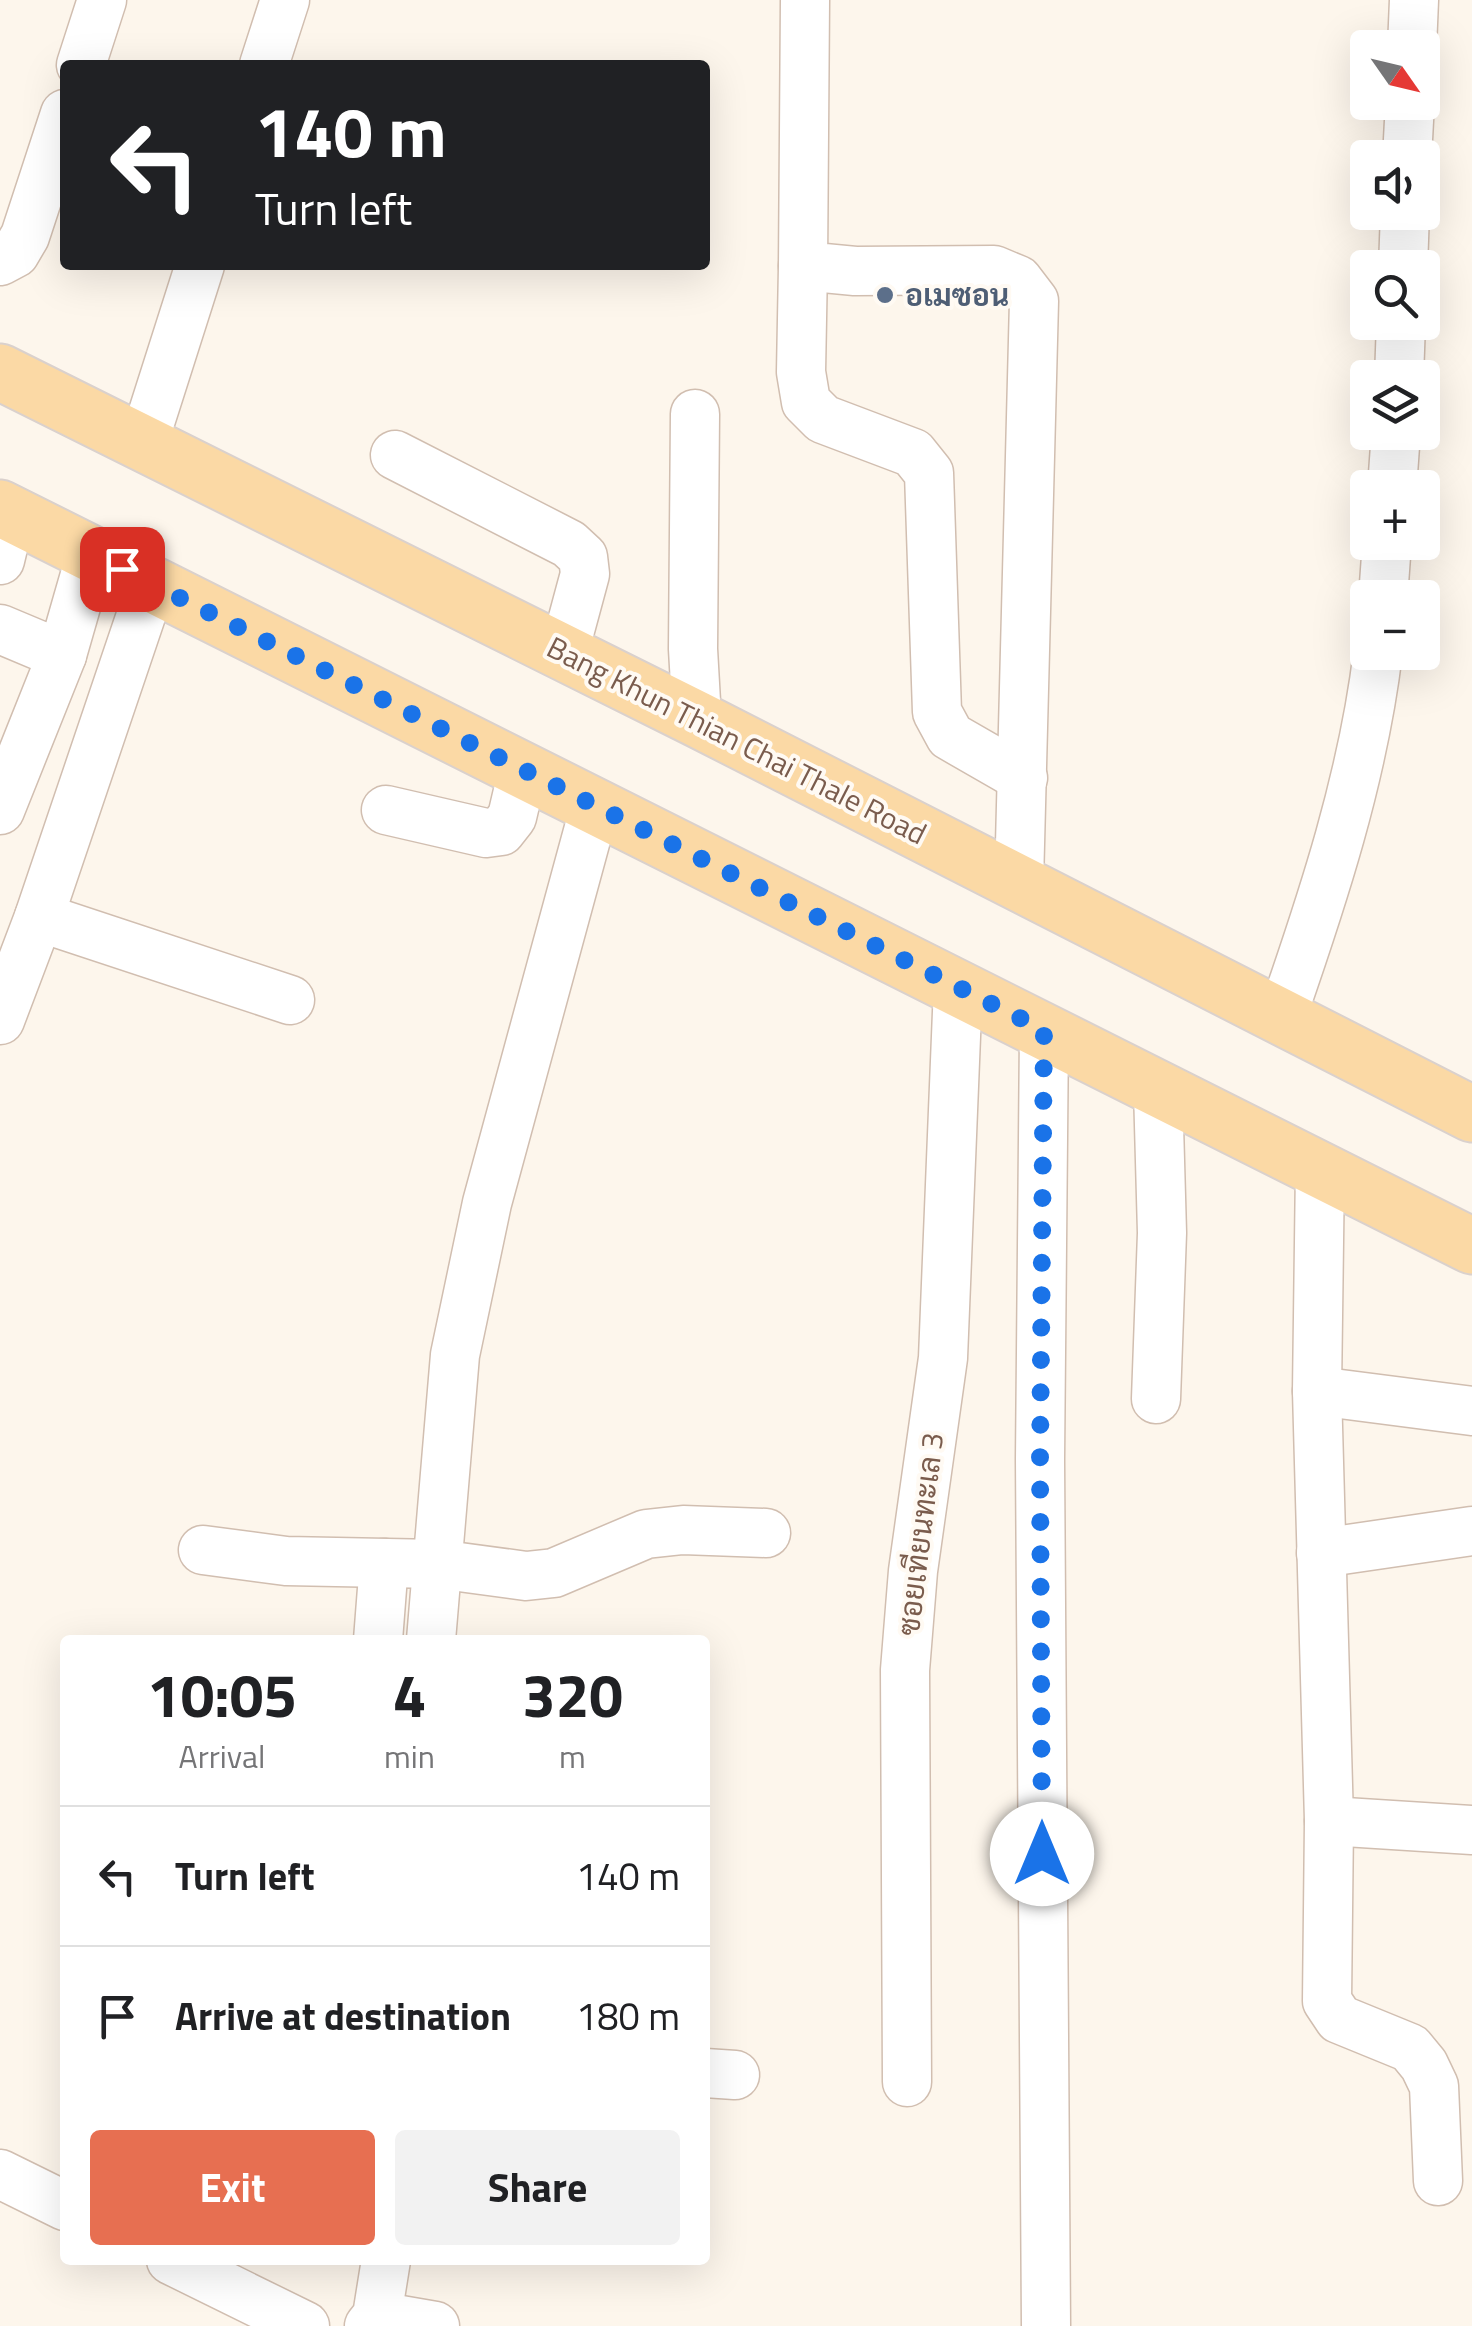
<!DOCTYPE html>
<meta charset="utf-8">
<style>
body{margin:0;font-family:"Titillium Web",Sarabun,sans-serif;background:#f2f2f2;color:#202124;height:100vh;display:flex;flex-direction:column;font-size:38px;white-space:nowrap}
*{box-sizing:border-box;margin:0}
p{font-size:32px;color:#757577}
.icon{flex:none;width:55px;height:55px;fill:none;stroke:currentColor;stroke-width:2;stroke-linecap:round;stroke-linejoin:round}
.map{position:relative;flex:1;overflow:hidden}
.side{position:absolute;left:60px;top:1635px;width:650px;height:630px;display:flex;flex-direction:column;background:#fff;border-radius:10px;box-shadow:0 10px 40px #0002}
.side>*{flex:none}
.top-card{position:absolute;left:60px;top:60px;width:650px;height:210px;border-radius:10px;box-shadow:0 10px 40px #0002;background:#202124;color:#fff;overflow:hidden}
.needle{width:65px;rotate:124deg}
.buttons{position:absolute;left:1350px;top:30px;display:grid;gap:20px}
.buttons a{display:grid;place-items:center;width:90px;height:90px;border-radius:10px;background:#fff;box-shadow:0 10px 40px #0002;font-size:50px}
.pin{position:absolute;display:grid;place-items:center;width:85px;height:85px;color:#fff;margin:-42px;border-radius:20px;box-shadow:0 5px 15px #0006}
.me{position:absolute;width:110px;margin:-55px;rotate:0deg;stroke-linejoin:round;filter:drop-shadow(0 0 8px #0008)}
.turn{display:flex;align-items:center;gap:35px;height:210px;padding:0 30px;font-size:45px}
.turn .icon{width:130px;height:130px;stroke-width:2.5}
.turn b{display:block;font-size:70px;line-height:85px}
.eta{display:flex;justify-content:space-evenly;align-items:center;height:170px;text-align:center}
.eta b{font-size:60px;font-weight:700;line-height:70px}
.button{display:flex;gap:20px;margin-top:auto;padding:20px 30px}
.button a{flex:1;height:115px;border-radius:10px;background:#e76f51;color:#fff;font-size:40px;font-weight:700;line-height:115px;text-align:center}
.button a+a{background:#f2f2f2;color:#202124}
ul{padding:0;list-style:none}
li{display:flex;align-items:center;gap:30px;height:140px;padding:0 30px;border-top:2px solid #e0e0e0}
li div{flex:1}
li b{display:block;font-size:38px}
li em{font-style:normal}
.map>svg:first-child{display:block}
</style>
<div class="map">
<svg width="1472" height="2326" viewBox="0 0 1472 2326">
<rect width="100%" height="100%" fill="#fdf6ec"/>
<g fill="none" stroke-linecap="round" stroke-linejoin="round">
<defs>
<g id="minor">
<path d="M805 0 803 266 855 271 994 270 1018 280 1034 301 1019 883"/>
<path d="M1412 48 1414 0"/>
<path d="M81 65 102 0"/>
<path d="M264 65 285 0"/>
<path d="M1407 158 1410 102"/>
<path d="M0 261 15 253 25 236 65 114"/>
<path d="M803 266 801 372 806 402 823 419 913 453 929 473 937 712 950 736 1023 778"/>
<path d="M1403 268 1405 212"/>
<path d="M1399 378 1401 322"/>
<path d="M695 414 693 649 697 719"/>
<path d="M143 444 200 265"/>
<path d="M395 455 569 544 583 557 585 574 564 652"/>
<path d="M1392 488 1396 432"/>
<path d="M0 560 11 514"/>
<path d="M1383 598 1387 542"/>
<path d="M0 629 62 655 91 554"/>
<path d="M0 810 62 655"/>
<path d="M386 810 486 833 501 831 512 817 523 770"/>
<path d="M39 917 290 1000"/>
<path d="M1282 1016C1323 898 1363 777 1378 652"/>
<path d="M0 1020 39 917 152 583"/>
<path d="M1044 1031 1040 1460 1046 2326"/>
<path d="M1320 1168 1317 1391 1329 1821 1327 2001 1339 2019 1410 2048 1424 2065 1434 2086 1438 2181"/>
<path d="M1317 1391 1472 1411"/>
<path d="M1156 1399 1162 1233 1158 1089"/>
<path d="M203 1550 286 1561 437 1564 526 1576 554 1573 646 1534 683 1530 766 1533"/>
<path d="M1321 1553 1472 1531"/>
<path d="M378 1640 384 1563"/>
<path d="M431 1640 455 1355 487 1203 595 806"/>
<path d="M1329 1821 1472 1830"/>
<path d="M705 2073 735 2075"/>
<path d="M907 2082 905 1670 913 1571 943 1358 958 987"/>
<path d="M0 2174 65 2206"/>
<path d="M171 2260 305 2326"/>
<path d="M377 2316 435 2326"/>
<path d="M369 2326 377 2316 386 2260"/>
</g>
<g id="major">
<path d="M0 372 697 719 1472 1114"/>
<path d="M0 508 1472 1246"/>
</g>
</defs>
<use href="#minor" stroke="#d1beb0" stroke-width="51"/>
<use href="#major" stroke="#dad1cd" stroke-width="59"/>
<use href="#minor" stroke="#fff" stroke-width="48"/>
<use href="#major" stroke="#fbd9a5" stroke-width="55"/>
</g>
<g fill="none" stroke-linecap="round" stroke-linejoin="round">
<path stroke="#1a73e8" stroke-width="18" stroke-dasharray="0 32.4" d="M122 569 1044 1030 1040 1460 1042 1854"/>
</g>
<circle fill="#5c6f8a" stroke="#fffaf3" stroke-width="4" cx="885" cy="295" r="10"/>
<g text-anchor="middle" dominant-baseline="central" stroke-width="8" stroke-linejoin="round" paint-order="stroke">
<g font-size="30" font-weight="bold" fill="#4e5e75" stroke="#fffaf3" text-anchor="start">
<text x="905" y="295">อเมซอน</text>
</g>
<g font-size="30" fill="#7a5c4d" stroke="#fffaf3">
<text transform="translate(737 740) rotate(27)">Bang Khun Thian Chai Thale Road</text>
<text transform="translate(920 1534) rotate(-83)">ซอยเทียนทะเล 3</text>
</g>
</g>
</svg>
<div class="buttons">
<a><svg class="needle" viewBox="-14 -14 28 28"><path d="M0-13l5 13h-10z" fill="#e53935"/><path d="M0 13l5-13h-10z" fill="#757577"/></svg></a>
<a><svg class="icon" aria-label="sound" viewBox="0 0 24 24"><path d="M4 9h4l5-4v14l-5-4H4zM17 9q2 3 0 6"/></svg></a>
<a><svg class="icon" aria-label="search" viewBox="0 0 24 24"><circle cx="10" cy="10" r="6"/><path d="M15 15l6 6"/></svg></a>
<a><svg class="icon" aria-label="layers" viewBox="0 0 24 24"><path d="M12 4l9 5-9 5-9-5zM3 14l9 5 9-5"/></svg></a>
<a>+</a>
<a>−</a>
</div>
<div class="pin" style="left:122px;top:569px;background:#d93025"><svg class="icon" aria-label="arrive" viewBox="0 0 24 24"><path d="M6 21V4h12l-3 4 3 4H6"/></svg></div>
<svg class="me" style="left:1042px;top:1854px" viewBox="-20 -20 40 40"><circle r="19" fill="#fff"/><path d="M0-13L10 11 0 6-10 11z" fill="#1a73e8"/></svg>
<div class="top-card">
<div class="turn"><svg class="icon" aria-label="left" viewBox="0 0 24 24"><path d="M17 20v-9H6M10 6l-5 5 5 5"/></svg><div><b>140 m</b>Turn left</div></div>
</div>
<section class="side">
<div class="eta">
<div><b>10:05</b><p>Arrival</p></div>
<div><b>4</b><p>min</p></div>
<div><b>320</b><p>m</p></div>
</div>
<ul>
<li><svg class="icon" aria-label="left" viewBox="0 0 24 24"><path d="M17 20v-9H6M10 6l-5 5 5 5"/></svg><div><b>Turn left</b></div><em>140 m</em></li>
<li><svg class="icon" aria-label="arrive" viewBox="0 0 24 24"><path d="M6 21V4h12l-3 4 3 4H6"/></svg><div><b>Arrive at destination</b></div><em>180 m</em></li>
</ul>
<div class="button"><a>Exit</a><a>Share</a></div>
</section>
</div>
